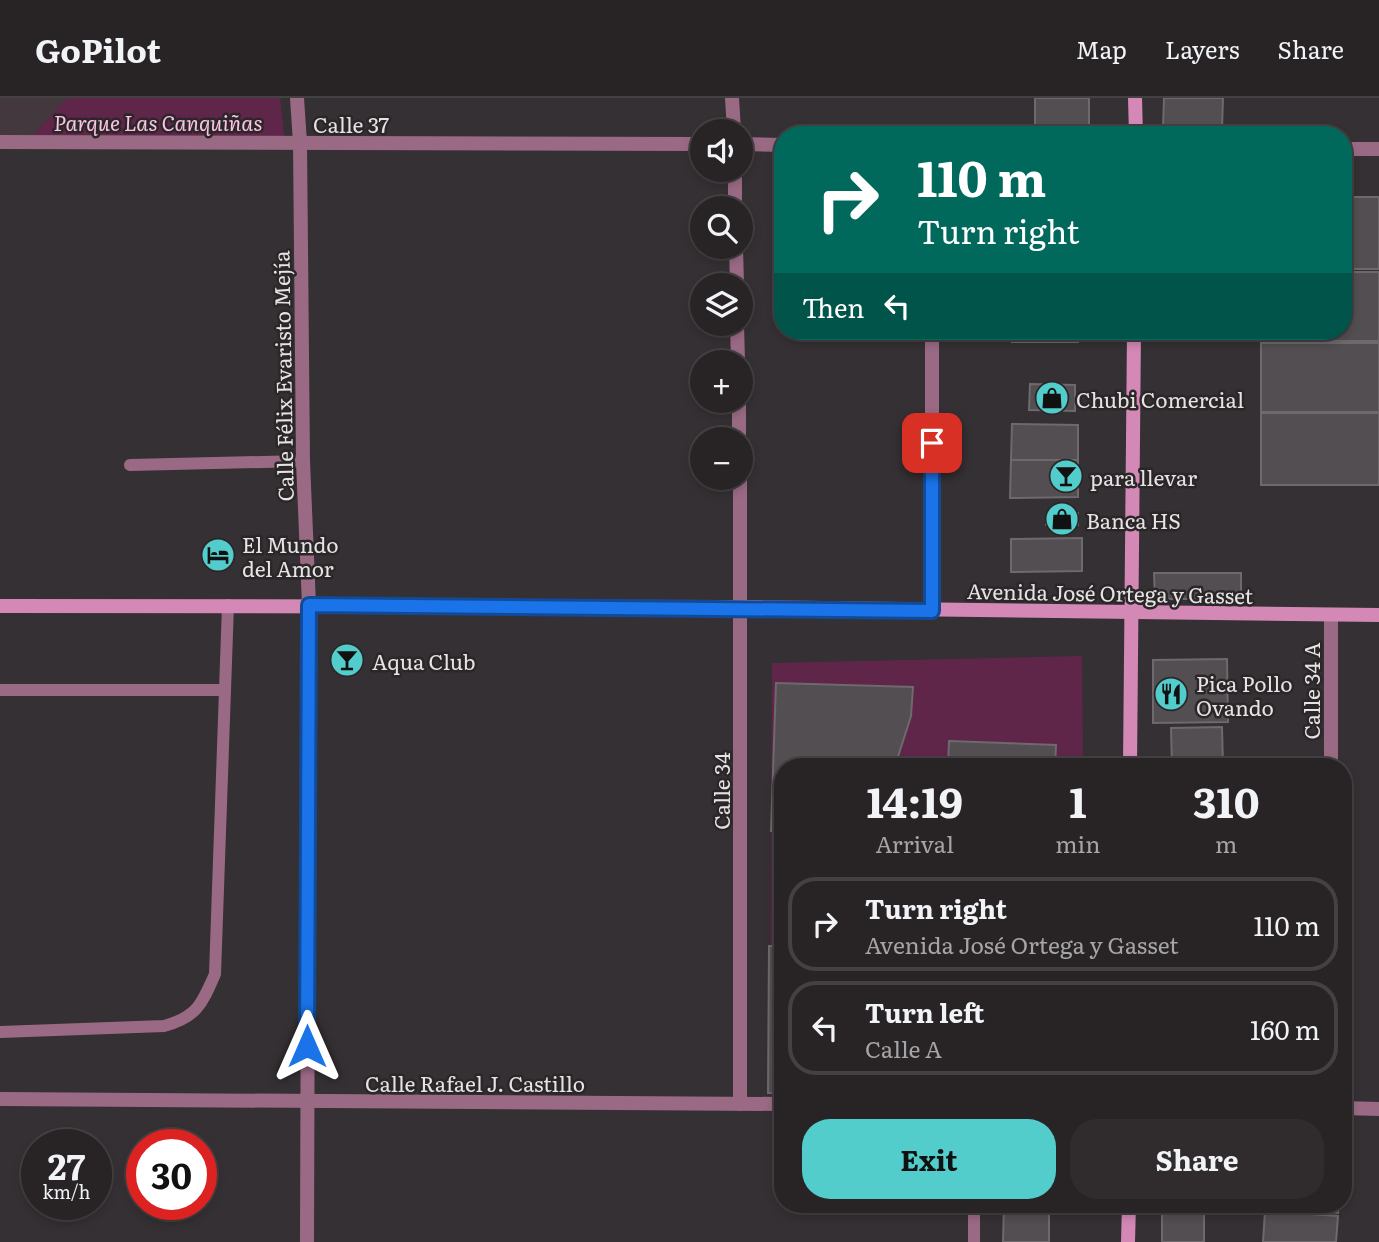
<!DOCTYPE html>
<meta charset="utf-8">
<style>
body{margin:0;font-family:Literata,serif;background:#302c2e;color:#f1f3f6;height:100vh;display:flex;flex-direction:column;font-size:26px;white-space:nowrap}
*{box-sizing:border-box;margin:0}
p{font-size:23px;color:#a5a4a7}
.icon{flex:none;width:38px;height:38px;fill:none;stroke:currentColor;stroke-width:2;stroke-linecap:round;stroke-linejoin:round}
.map{position:relative;flex:1;overflow:hidden}
.details{position:absolute;left:774px;top:660px;width:578px;height:455px;display:flex;flex-direction:column;background:#282426;border-radius:28px;box-shadow:0 4px 10px #0003,0 0 0 2px #444143}
.details>*{flex:none}
.guide{position:absolute;left:774px;top:28px;width:578px;height:214px;border-radius:28px;box-shadow:0 4px 10px #0003,0 0 0 2px #444143;background:#00695c;color:#fff;overflow:hidden}
.tools{position:absolute;left:690px;top:21px;display:grid;gap:14px}
.tools a{display:grid;place-items:center;width:63px;height:63px;border-radius:50%;background:#282426;box-shadow:0 4px 10px #0003,0 0 0 2px #444143;font-size:35px}
.speed{position:absolute;left:21px;top:1031px;display:flex;gap:14px;font-size:35px;font-weight:700;text-align:center}
.speed>*{display:grid;place-content:center;width:91px;height:91px;border-radius:50%;background:#282426;box-shadow:0 4px 10px #0003,0 0 0 2px #444143;line-height:1}
.speed small{font-size:18px;font-weight:400}
.speed .limit{border:10px solid #d22;background:#fff;color:#111}
.pin{position:absolute;display:grid;place-items:center;width:60px;height:60px;color:#fff;margin:-30px;border-radius:14px;box-shadow:0 4px 10px #0006}
.me{position:absolute;width:77px;margin:-38px;rotate:0deg;stroke-linejoin:round;filter:drop-shadow(0 0 5px #0008)}
.turn{display:flex;align-items:center;gap:24px;height:147px;padding:0 28px;font-size:32px}
.turn .icon{width:91px;height:91px;stroke-width:2.5}
.turn b{display:block;font-size:49px;line-height:60px}
.then{display:flex;align-items:center;height:66px;padding:0 28px;background:#0003;gap:14px;font-size:26px}
.eta{display:flex;justify-content:space-evenly;align-items:center;height:119px;text-align:center}
.eta b{font-size:42px;font-weight:700;line-height:49px}
.primary-button{display:flex;gap:14px;margin-top:auto;padding:14px 28px}
.primary-button a{flex:1;height:80px;border-radius:28px;background:#52cdcc;color:#111;font-size:28px;font-weight:700;line-height:80px;text-align:center}
.primary-button a+a{background:#302c2e;color:#f1f3f6}
ul{padding:0;list-style:none}
li{display:flex;align-items:center;gap:21px;height:94px;margin:0 14px 10px;padding:0 14px;border:4px solid #444143;border-radius:28px}
li div{flex:1}
li b{display:block;font-size:26px}
li em{font-style:normal}
header{display:flex;align-items:center;gap:42px;box-sizing:border-box;height:98px;padding:0 35px;background:#282426;border-bottom:2px solid #444143}
header strong{font-size:33px}
nav{display:flex;gap:38px;margin-inline-start:auto;font-size:24px}
.map>svg:first-child{display:block}
</style>
<header>
<strong>GoPilot</strong>
<nav><a>Map</a><a>Layers</a><a>Share</a></nav>
</header>
<div class="map">
<svg width="1379" height="1144" viewBox="0 0 1379 1144">
<rect width="100%" height="100%" fill="#353033"/>
<path fill="#43383e" d="M0 0H67L31 39 0 38Z"/>
<g fill="#5f264a">
<path d="M67 0H280L285 45 31 39Z"/>
<path d="M1082 558 1083 668H782V987H770L772 565Z"/>
</g>
<g fill="#534e51" stroke="#6e696c" stroke-width="2">
<path d="M1035 0H1089V29L1079 36 1035 35Z"/>
<path d="M1164 0H1223L1222 31 1163 29Z"/>
<rect x="1342" y="99" width="37" height="72"/>
<path d="M1342 174H1379V243H1261L1262 233H1342Z"/>
<rect x="1012" y="233" width="66" height="11"/>
<rect x="1261" y="245" width="118" height="69"/>
<path d="M1030 286 1075 287V313L1029 312Z"/>
<rect x="1261" y="315" width="118" height="72"/>
<path d="M1012 326 1078 327V362H1011Z"/>
<path d="M1011 362H1078V399L1010 400Z"/>
<path d="M1047 415H1078V427H1046Z"/>
<path d="M1082 440V473L1011 474V441Z"/>
<path d="M1154 475H1241V501H1155Z"/>
<path d="M1227 561 1228 624 1153 625V562Z"/>
<path d="M776 585 913 589 911 618 895 668H782V733H771Z"/>
<path d="M1222 629 1223 668H1172L1171 630Z"/>
<path d="M949 643 1056 647 1055 668H948Z"/>
<path d="M769 848H782V995H768Z"/>
<path d="M1004 1106H1049V1144H1003Z"/>
<rect x="1162" y="1106" width="42" height="4"/>
<path d="M1315 1106H1339L1338 1115 1315 1113Z"/>
<rect x="1162" y="1110" width="42" height="34"/>
<path d="M1265 1113 1338 1118 1336 1144H1263Z"/>
</g>
<g fill="none" stroke-linecap="round" stroke-linejoin="round">
<g stroke="#9a6a85" stroke-width="12">
<path d="M130 367 303 363"/>
<path d="M0 592H225"/>
<path d="M0 934 164 928C197 919 202 906 215 876L228 507"/>
<path d="M974 1144V1106"/>
</g>
<g stroke="#9a6a85" stroke-width="14">
<path d="M297 0 300 45 303 363 309 507 307 1144"/>
<path d="M732 0 734 33"/>
<path d="M0 44 702 46"/>
<path d="M740 46 782 47"/>
<path d="M1342 51H1379"/>
<path d="M735 72V110"/>
<path d="M736 149 737 187"/>
<path d="M737 226 738 264"/>
<path d="M932 233V513"/>
<path d="M739 303V341"/>
<path d="M740 380V1006"/>
<path d="M1331 668V517"/>
<path d="M0 1001 782 1006"/>
<path d="M1342 1010 1379 1011"/>
</g>
<g stroke="#d488b5" stroke-width="14">
<path d="M1135 0 1136 37"/>
<path d="M0 508 742 509 1379 517"/>
<path d="M1130 668 1134 233"/>
<path d="M1128 1144 1129 1106"/>
</g>
</g>
<g fill="none" stroke-linecap="round" stroke-linejoin="round">
<defs>
<path id="route" d="M307 948 309 507 932 513V345"/>
</defs>
<use href="#route" stroke="#114b97" stroke-width="18"/>
<use href="#route" stroke="#1a73e8" stroke-width="12"/>
</g>
<defs>
<symbol id="shop-disc" viewBox="-11 -11 22 22"><circle r="9.5" fill="#52cdcc" stroke="#2b2729"/><path d="M-5-2.5h2.3a2.7 3.5 0 0 1 5.4 0H5L5.5 6h-11ZM-1.5-2.5h3a1.5 2.3 0 0 0-3 0Z" fill="#111"/></symbol>
<symbol id="bar-disc" viewBox="-11 -11 22 22"><circle r="9.5" fill="#52cdcc" stroke="#2b2729"/><path d="M-6-5H6L.8 .8V4.5H3.5V6h-7V4.5H-.8V.8Z" fill="#111"/></symbol>
<symbol id="hotel-disc" viewBox="-11 -11 22 22"><circle r="9.5" fill="#52cdcc" stroke="#2b2729"/><path d="M-6-4.5h1.5V1H6V5H4.5V3h-9V5H-6ZM-4 0a1.8 1.8 0 1 1 3.6 0ZM.5 0V-2.5h3Q6-2.5 6 0Z" fill="#111"/></symbol>
<symbol id="restaurant-disc" viewBox="-11 -11 22 22"><circle r="9.5" fill="#52cdcc" stroke="#2b2729"/><path d="M-5-6h1v4h1v-4h1v4h1v-4h1v5L-1.5 .5V6h-2V.5L-5-1ZM5-6V6H3V1.5H1.5Q1.5-4 5-6Z" fill="#111"/></symbol>
</defs>
<g fill-rule="evenodd">
<use href="#shop-disc" x="1033" y="281" width="38" height="38"/>
<use href="#bar-disc" x="1047" y="359" width="38" height="38"/>
<use href="#shop-disc" x="1043" y="402" width="38" height="38"/>
<use href="#hotel-disc" x="199" y="438" width="38" height="38"/>
<use href="#bar-disc" x="328" y="543" width="38" height="38"/>
<use href="#restaurant-disc" x="1152" y="577" width="38" height="38"/>
</g>
<g text-anchor="middle" dominant-baseline="central" stroke-width="5" stroke-linejoin="round" paint-order="stroke">
<g font-size="21" font-style="italic" fill="#fcc2e3" stroke="#2b2729">
<text x="158" y="23">Parque Las Canquiñas</text>
</g>
<g font-size="21" fill="#e6e3e5" stroke="#2b2729">
<text x="351" y="25">Calle 37</text>
<text transform="translate(282 278) rotate(-91)">Calle Félix Evaristo Mejía</text>
<text transform="translate(1110 494) rotate(1)">Avenida José Ortega y Gasset</text>
<text transform="translate(1310 593) rotate(-90)">Calle 34 A</text>
<text transform="translate(720 693) rotate(-90)">Calle 34</text>
<text x="475" y="984">Calle Rafael J. Castillo</text>
</g>
<g font-size="21" fill="#e6e3e5" stroke="#2b2729" text-anchor="start">
<text x="1076" y="300">Chubi Comercial</text>
<text x="1090" y="378">para llevar</text>
<text x="1086" y="421">Banca HS</text>
<text x="242" y="445">El Mundo<tspan x="242" dy="24">del Amor</tspan></text>
<text x="372" y="562">Aqua Club</text>
<text x="1196" y="584">Pica Pollo<tspan x="1196" dy="24">Ovando</tspan></text>
</g>
</g>
</svg>
<div class="tools">
<a><svg class="icon" aria-label="sound" viewBox="0 0 24 24"><path d="M4 9h4l5-4v14l-5-4H4zM17 9q2 3 0 6"/></svg></a>
<a><svg class="icon" aria-label="search" viewBox="0 0 24 24"><circle cx="10" cy="10" r="6"/><path d="M15 15l6 6"/></svg></a>
<a><svg class="icon" aria-label="layers" viewBox="0 0 24 24"><path d="M12 4l9 5-9 5-9-5zM3 14l9 5 9-5"/></svg></a>
<a>+</a>
<a>−</a>
</div>
<div class="speed"><div>27<small>km/h</small></div><div class="limit">30</div></div>
<div class="pin" style="left:932px;top:345px;background:#d93025"><svg class="icon" aria-label="arrive" viewBox="0 0 24 24"><path d="M6 21V4h12l-3 4 3 4H6"/></svg></div>
<svg class="me" style="left:307px;top:948px" viewBox="-20 -20 40 40"><path d="M0-17L14 15 0 8-14 15z" fill="#1a73e8" stroke="#fff" stroke-width="4"/></svg>
<div class="guide">
<div class="turn"><svg class="icon" aria-label="right" viewBox="0 0 24 24"><path d="M7 20v-9h11M14 6l5 5-5 5"/></svg><div><b>110 m</b>Turn right</div></div>
<div class="then">Then<svg class="icon" aria-label="left" viewBox="0 0 24 24"><path d="M17 20v-9H6M10 6l-5 5 5 5"/></svg></div>
</div>
<section class="details">
<div class="eta">
<div><b>14:19</b><p>Arrival</p></div>
<div><b>1</b><p>min</p></div>
<div><b>310</b><p>m</p></div>
</div>
<ul>
<li><svg class="icon" aria-label="right" viewBox="0 0 24 24"><path d="M7 20v-9h11M14 6l5 5-5 5"/></svg><div><b>Turn right</b><p>Avenida José Ortega y Gasset</p></div><em>110 m</em></li>
<li><svg class="icon" aria-label="left" viewBox="0 0 24 24"><path d="M17 20v-9H6M10 6l-5 5 5 5"/></svg><div><b>Turn left</b><p>Calle A</p></div><em>160 m</em></li>
</ul>
<div class="primary-button"><a>Exit</a><a>Share</a></div>
</section>
</div>
